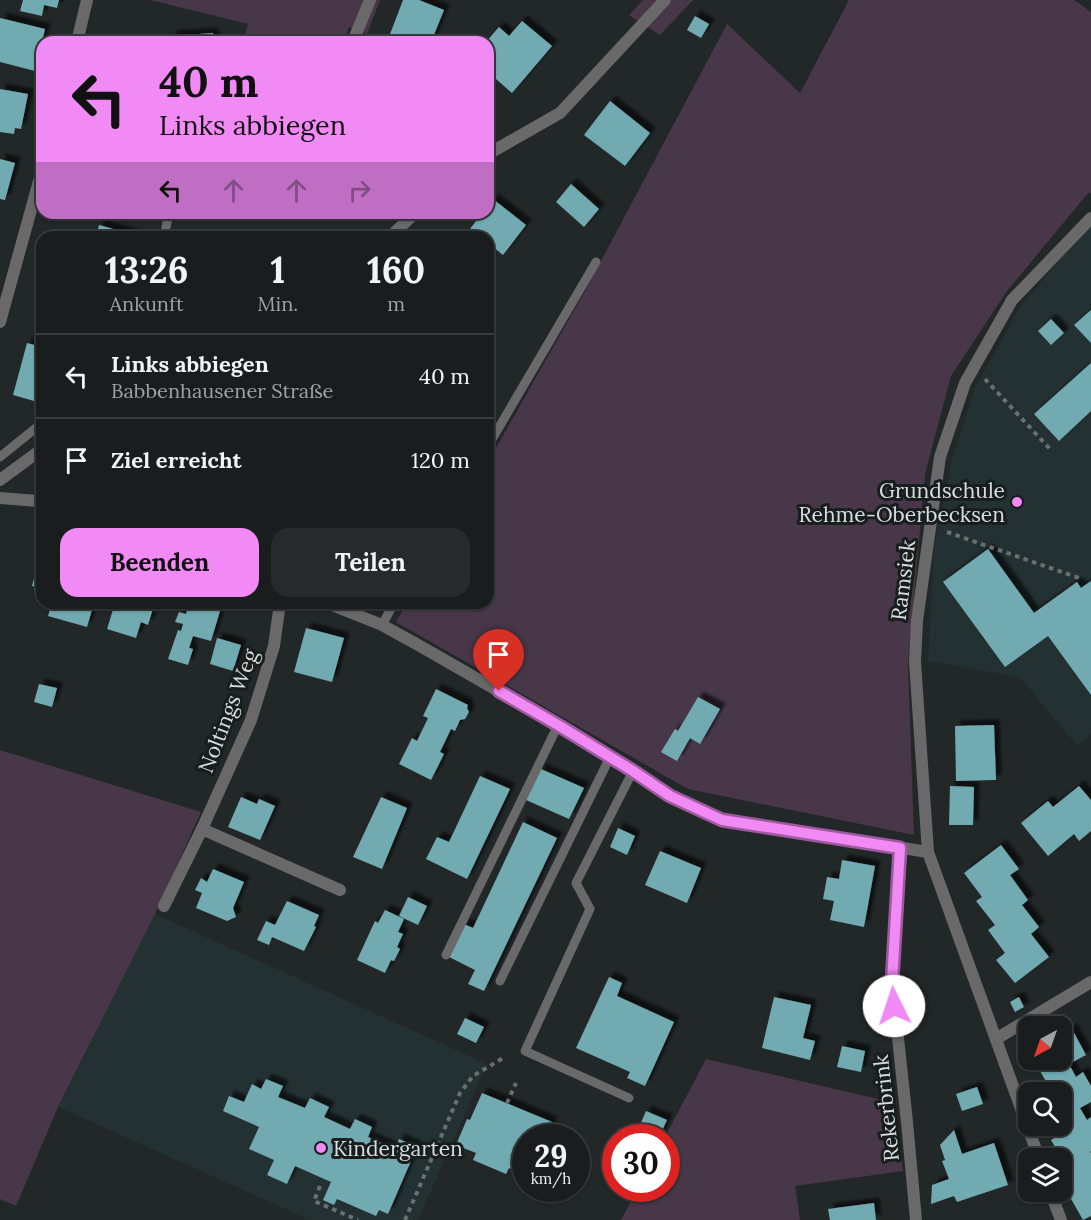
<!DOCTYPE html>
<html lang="de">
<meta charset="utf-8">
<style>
body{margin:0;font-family:Lora,serif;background:#272a2b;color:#f1f3f6;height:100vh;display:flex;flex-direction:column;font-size:22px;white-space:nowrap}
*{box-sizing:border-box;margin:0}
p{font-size:20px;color:#9fa2a4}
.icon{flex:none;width:33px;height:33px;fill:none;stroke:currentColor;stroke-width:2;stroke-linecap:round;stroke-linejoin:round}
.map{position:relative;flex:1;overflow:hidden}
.details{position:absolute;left:36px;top:231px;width:458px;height:378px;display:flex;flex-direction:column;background:#1a1d1e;border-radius:18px;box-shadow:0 2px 4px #0004,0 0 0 2px #383b3c}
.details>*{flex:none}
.top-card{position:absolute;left:36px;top:36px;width:458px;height:183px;border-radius:18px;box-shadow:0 2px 4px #0004,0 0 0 2px #383b3c;background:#f18af4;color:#111;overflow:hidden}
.needle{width:39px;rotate:220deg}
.fabs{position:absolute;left:1018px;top:1016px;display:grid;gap:12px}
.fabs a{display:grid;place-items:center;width:54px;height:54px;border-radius:12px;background:#1a1d1e;box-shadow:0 2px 4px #0004,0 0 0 2px #383b3c;font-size:30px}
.speed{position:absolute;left:512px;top:1124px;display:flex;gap:12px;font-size:30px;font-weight:700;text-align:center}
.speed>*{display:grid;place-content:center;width:78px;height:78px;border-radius:50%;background:#1a1d1e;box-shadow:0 2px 4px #0004,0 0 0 2px #383b3c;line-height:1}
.speed small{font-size:15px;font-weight:400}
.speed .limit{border:9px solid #d22;background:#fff;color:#111}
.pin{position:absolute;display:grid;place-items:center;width:51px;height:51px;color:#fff;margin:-62px -26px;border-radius:50% 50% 50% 0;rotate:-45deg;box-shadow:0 0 6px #0007}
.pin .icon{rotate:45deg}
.me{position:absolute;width:66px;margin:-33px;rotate:356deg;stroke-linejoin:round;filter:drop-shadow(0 0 4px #0008)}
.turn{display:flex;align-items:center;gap:21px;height:126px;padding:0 24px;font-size:27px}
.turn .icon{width:78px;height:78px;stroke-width:2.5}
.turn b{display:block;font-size:42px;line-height:51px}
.lanes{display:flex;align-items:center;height:57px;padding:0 24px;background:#0003;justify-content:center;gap:30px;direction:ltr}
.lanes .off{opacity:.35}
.eta{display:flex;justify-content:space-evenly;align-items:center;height:102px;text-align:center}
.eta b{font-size:36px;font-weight:800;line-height:42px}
.primary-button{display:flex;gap:12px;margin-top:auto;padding:12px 24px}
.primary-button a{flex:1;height:69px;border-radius:18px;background:#f18af4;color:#111;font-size:24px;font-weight:800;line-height:69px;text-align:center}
.primary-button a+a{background:#272a2b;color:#f1f3f6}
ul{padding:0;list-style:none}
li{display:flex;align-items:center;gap:18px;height:84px;padding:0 24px;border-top:2px solid #383b3c}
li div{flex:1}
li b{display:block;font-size:22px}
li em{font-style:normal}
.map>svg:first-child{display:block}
</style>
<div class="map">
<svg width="1091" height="1220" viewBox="0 0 1091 1220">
<defs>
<filter id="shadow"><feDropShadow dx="5.5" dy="-5.5" stdDeviation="1.5" flood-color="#0009"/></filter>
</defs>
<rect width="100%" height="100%" fill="#222728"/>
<g fill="#243133">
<path d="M1091 222V734L1077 746 1020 677 928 661 934 548 953 456 975 388 1020 307Z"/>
<path d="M155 914 487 1064 418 1220H310L58 1107Z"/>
</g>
<g fill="#483748">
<path d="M150 0H380L367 34 349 27 343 42H243L248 24Z"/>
<path d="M643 0H693L660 35 629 15Z"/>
<path d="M849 0H1074L1091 12V194L1089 192 1007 291 951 376 925 474 908 664 914 835 688 789 396 622 407 603H488V462L584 293 727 24 800 93Z"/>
<path d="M0 750 201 812 155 914 58 1107 16 1206 0 1199Z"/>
<path d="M706 1059 895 1103 903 1171 795 1186 800 1220H621L638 1188H666V1137H665Z"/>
</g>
<g fill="#71aab1" filter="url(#shadow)">
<path d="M23 0H59L57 8 44 5 42 16 20 11Z"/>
<path d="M403 0H419L444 10 431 42H387Z"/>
<path d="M695 16 709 24 701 38 687 30Z"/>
<path d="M0 18 45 29 35 71 0 62Z"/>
<path d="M522 21 552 46 512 93 488 72V42H486L499 27 509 36Z"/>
<path d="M213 33 214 42H171V36Z"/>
<path d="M0 89 28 94 21 129 15 128 14 134 0 132Z"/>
<path d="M610 101 650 133 625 166 584 135Z"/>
<path d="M0 159 15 163 5 200 0 199Z"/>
<path d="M571 184 599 209 584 227 556 202Z"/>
<path d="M493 199 526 225 503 255 488 243V237H480L470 229 482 213H488V207Z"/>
<path d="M99 225 138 236V237H96Z"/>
<path d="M1091 310V343L1074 325Z"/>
<path d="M1051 319 1064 333 1051 345 1038 331Z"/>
<path d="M27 343 42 347V399L41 403 13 395Z"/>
<path d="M1091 363V411L1059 441 1034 414Z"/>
<path d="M988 549 1034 613 1077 582 1081 588 1091 581V695L1048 636 1005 667 943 582Z"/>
<path d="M37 567 42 568V589L32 586Z"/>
<path d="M52 603 60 605 61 603H94L87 627 48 616Z"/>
<path d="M115 603H147L154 605 148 625 141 622 136 638 107 629Z"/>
<path d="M189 603H194L220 611 211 641 193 636 189 648 193 649 188 665 168 659 178 630 181 631 183 624 175 622 179 612 186 614Z"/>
<path d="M306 628 344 638 332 682 294 672Z"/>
<path d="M217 638 241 645 233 671 210 664Z"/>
<path d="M39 684 57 688 52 707 34 702Z"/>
<path d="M436 689 468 705 467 708 469 712 465 719 460 720 455 731 451 729 440 752 444 754 431 780 399 764 412 738 417 741 428 718 423 716Z"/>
<path d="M698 697 720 709 700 744 690 738 677 761 661 752 675 729 678 731Z"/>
<path d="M994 725 996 780 956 781 955 726Z"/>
<path d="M541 769 584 788 569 819 526 800Z"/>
<path d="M480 776 510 789 467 879 426 859 437 837 449 842Z"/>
<path d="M950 786 974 787 973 825H949Z"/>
<path d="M1079 786 1091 800V831L1079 841 1074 834 1048 856 1021 823 1048 801 1053 807Z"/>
<path d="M241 797 257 804 259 799 275 806 260 840 228 827Z"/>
<path d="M381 797 407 808 382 869 353 857Z"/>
<path d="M523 822 557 838 484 991 468 984 475 970 449 957 464 924 473 928Z"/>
<path d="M618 828 635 836 627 855 610 847Z"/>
<path d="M1001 845 1019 869 1010 875 1028 900 1022 905 1039 927 1031 934 1049 957 1015 983 996 960 1005 953 988 930 995 925 976 901 982 897 964 873Z"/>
<path d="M660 851 701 868 687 903 645 885Z"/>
<path d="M842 860 875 866 864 927 830 920 834 901 823 899 827 877 839 879Z"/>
<path d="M213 869 244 882 233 908 236 917 227 921 196 908 202 893 195 890 201 878 207 882Z"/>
<path d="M408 897 427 906 418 925 399 916Z"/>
<path d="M287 901 319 915 314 926 316 927 304 951 272 937 269 945 257 940 266 921 275 925Z"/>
<path d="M385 910 404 919 398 932 403 934 397 947 400 949 394 961 391 960 385 973 357 960 375 921 378 923Z"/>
<path d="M609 977 622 983 617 996 674 1022 645 1086 627 1078 630 1072 576 1048Z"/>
<path d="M774 997 811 1005 803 1038 815 1041 810 1060 762 1048Z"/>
<path d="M1019 997 1024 1007 1015 1012 1010 1002Z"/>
<path d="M465 1018 484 1027 476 1043 457 1034Z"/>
<path d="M1072 1029 1086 1055 1069 1064 1076 1077 1083 1072 1091 1086V1102L1080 1108 1087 1120 1091 1117V1151L1090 1152 1091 1153V1216L1083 1220 1062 1183 1072 1177 1051 1140 1062 1133 1058 1125H1062V1092H1048L1051 1090 1033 1059H1062V1035Z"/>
<path d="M842 1046 865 1051 861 1072 837 1067Z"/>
<path d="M266 1079 283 1086 278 1097 305 1108 310 1098 329 1107 324 1117 350 1129 355 1119 372 1127 368 1137 395 1149 399 1139 417 1147 388 1214 379 1210 376 1216 337 1199 334 1205 323 1200 331 1182 295 1166 287 1184 267 1175 274 1160 249 1149 259 1127 223 1111 229 1096 244 1102 252 1084 261 1089Z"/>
<path d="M977 1087 983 1104 962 1111 956 1094Z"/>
<path d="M482 1093 552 1122 546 1137H525V1175L509 1168 506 1174 473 1160 476 1153 456 1145 467 1119 470 1120Z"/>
<path d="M646 1111 667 1120 659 1137H647L637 1132Z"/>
<path d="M954 1130 962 1154 994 1143 1008 1185 957 1202 954 1196 931 1204 932 1185 949 1179 942 1161 945 1160 940 1145Z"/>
<path d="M874 1203 876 1220H830L828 1209Z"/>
</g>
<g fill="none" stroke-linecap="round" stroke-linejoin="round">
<g stroke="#6a6f6f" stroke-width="4" stroke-dasharray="4.5 4.5" stroke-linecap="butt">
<path d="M985 379 1050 449"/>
<path d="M947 532 1082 579"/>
<path d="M507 1103 516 1083"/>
<path d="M320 1186 314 1201 358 1220"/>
<path d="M405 1220 460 1093 473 1076 505 1057"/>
</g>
<g stroke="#6a696a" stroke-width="9">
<path d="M164 237 169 213"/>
<path d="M488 446 596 262"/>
<path d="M0 457 42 423"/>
<path d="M382 625 394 603"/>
<path d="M446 955 558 725"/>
<path d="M500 981 610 757"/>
<path d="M629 1098 525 1051 590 909 576 883 633 771"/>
</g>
<g stroke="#6a696a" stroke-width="12">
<path d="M77 42 87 0"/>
<path d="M357 42 356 34 370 0"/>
<path d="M488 154 560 113 665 0"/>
<path d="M390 237 415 213"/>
<path d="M0 322 42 170"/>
<path d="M0 480 42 449"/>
<path d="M0 498 37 501 42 503"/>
<path d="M327 603 382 625 420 646 558 725 633 771 670 796 722 820 928 852"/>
<path d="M202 829 340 890"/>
<path d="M900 848 892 982 907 1122 916 1220"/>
<path d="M164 906 202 829 251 720 274 646 280 603"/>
<path d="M996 1039 1091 982"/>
<path d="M1039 1158 928 852 915 662 917 621 940 457 965 383 1012 300 1091 218"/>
<path d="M1050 1191 1061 1220"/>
</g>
</g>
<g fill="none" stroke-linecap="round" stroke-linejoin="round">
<defs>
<path id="route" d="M499 691 558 725 633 771 670 796 722 820 900 848 892 982 894 1006"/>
</defs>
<use href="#route" stroke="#9d5a9f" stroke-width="15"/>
<use href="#route" stroke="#f18af4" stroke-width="10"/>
</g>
<g fill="#f18af4" stroke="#181d1e" stroke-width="2">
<circle cx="1017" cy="502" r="6"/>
<circle cx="321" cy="1148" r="6"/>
</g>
<g text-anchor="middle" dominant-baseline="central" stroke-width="6" stroke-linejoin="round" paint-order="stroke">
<g font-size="21" fill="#d9dddd" stroke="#181d1e" text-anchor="end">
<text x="1005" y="490">Grundschule<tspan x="1005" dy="24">Rehme-Oberbecksen</tspan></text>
<text x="333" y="1148" text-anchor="start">Kindergarten</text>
</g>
<g font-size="21" fill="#d9dddd" stroke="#181d1e">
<text transform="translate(903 580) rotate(-83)">Ramsiek</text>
<text transform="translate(228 711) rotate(-69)">Noltings Weg</text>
<text transform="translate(886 1108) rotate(-96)">Rekerbrink</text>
</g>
</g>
</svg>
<div class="fabs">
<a><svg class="needle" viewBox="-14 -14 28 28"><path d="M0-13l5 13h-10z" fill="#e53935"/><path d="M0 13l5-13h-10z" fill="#9fa2a4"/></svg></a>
<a><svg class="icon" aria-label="search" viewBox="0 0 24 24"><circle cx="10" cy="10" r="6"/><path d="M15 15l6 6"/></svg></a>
<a><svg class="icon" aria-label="layers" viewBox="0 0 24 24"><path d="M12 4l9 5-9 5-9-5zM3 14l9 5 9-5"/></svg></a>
</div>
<div class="speed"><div>29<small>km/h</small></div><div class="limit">30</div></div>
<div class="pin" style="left:499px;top:691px;background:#d93025"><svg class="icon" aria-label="arrive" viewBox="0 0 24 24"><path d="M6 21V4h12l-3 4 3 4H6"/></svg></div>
<svg class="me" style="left:894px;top:1006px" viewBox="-20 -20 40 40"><circle r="19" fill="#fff"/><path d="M0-13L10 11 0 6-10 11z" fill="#f18af4"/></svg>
<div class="top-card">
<div class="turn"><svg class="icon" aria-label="left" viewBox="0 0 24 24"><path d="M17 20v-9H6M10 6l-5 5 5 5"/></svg><div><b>40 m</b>Links abbiegen</div></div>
<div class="lanes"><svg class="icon" aria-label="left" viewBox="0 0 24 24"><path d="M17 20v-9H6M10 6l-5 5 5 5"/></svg><svg class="icon off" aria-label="ahead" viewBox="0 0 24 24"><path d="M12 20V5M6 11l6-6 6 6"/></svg><svg class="icon off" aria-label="ahead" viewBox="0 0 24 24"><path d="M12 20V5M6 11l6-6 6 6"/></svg><svg class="icon off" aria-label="right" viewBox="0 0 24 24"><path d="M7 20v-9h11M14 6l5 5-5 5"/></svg></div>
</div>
<section class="details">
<div class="eta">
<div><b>13:26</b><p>Ankunft</p></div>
<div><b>1</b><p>Min.</p></div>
<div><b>160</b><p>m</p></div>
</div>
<ul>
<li><svg class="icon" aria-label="left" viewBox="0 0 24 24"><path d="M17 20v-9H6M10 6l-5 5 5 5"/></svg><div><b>Links abbiegen</b><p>Babbenhausener Straße</p></div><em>40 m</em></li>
<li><svg class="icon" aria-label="arrive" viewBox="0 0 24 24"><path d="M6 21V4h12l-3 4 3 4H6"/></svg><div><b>Ziel erreicht</b></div><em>120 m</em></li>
</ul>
<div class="primary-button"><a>Beenden</a><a>Teilen</a></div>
</section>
</div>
